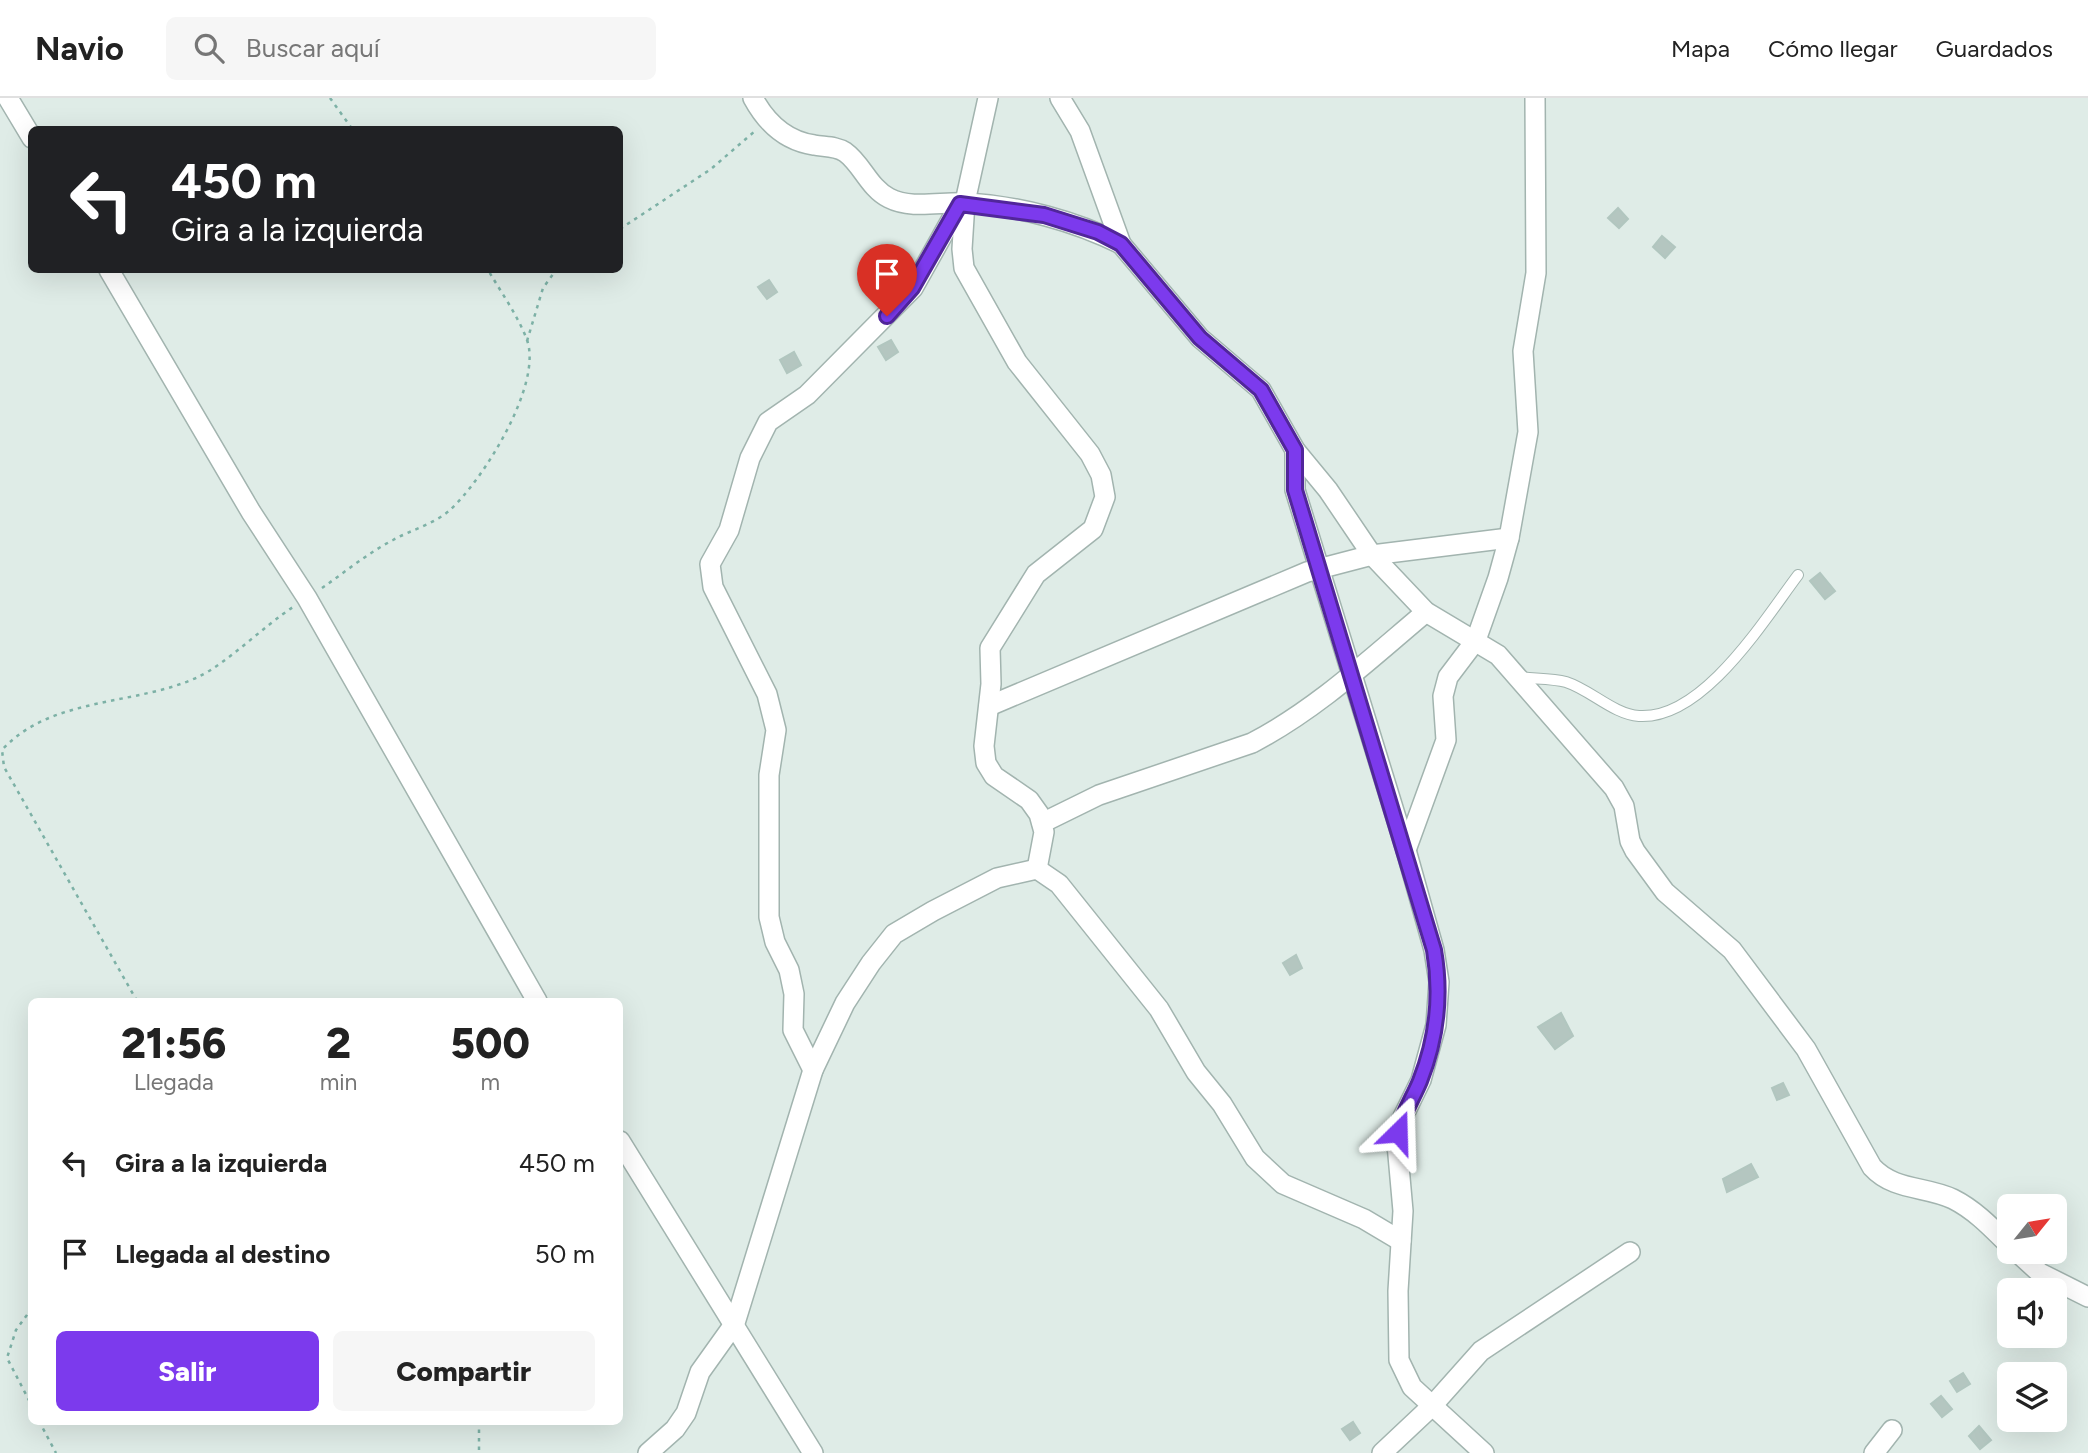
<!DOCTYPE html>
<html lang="es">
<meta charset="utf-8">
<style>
body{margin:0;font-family:Figtree,sans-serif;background:#f6f6f6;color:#222;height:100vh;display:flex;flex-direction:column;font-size:26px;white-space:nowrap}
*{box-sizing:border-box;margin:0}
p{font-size:23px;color:#767676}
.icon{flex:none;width:38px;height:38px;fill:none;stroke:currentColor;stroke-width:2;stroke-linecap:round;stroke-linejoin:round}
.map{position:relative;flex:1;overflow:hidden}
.details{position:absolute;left:28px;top:900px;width:595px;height:427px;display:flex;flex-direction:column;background:#fff;border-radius:10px;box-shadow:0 7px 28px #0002}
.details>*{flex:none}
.top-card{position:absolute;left:28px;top:28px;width:595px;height:147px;border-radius:10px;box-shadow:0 7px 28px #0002;background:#202124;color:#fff;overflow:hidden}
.needle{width:46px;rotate:60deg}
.fabs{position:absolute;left:1997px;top:1096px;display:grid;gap:14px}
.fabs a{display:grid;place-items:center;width:70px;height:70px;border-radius:10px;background:#fff;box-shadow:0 7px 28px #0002;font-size:35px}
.pin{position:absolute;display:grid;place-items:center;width:60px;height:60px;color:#fff;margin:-72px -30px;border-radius:50% 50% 50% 0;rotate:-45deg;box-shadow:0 0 7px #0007}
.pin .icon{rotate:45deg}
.me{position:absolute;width:77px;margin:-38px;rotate:22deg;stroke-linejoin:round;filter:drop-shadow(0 0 5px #0008)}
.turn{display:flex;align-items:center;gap:24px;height:147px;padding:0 28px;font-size:32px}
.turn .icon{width:91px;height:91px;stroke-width:2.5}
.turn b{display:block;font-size:49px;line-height:60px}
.eta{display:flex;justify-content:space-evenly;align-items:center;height:119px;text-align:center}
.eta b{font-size:42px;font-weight:800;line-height:49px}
.cta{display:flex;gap:14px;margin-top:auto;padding:14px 28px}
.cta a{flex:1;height:80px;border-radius:10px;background:#7c3aed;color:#fff;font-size:28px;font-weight:800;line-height:80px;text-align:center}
.cta a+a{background:#f6f6f6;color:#222}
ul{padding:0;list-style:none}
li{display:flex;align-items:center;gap:21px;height:91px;padding:0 28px}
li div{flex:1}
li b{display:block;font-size:26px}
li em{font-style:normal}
header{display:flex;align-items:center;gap:42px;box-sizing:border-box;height:98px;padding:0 35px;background:#fff;border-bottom:2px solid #e0e0e0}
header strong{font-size:33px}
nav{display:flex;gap:38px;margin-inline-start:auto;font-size:24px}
.search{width:490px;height:63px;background:#f6f6f6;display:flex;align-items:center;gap:18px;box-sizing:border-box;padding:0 24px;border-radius:10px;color:#767676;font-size:26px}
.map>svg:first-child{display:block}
</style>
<header>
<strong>Navio</strong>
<div class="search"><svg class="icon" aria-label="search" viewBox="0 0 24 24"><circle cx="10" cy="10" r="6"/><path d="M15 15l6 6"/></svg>Buscar aquí</div>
<nav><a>Mapa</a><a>Cómo llegar</a><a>Guardados</a></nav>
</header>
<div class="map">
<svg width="2088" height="1355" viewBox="0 0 2088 1355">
<rect width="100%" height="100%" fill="#dfece7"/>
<g fill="#b4c6c0" stroke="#b1c6bf" stroke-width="2">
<path d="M1618 110 1628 121 1619 130 1608 120Z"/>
<path d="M1662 138 1675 149 1665 160 1653 149Z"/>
<path d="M769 182 777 194 767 201 758 189Z"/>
<path d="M891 242 898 254 886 262 878 249Z"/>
<path d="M794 254 801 267 787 275 780 262Z"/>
<path d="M1820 475 1835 493 1825 501 1810 483Z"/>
<path d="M1296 857 1302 870 1290 877 1283 865Z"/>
<path d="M1561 915 1573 938 1555 951 1538 929Z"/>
<path d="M1783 985 1789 997 1777 1002 1772 990Z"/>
<path d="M1751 1066 1758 1079 1727 1094 1723 1081Z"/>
<path d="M1963 1275 1970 1286 1957 1294 1950 1283Z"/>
<path d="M1941 1298 1952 1311 1942 1319 1931 1306Z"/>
<path d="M1353 1324 1360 1335 1350 1342 1342 1331Z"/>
<path d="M1979 1328 1991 1342 1980 1351 1969 1338Z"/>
</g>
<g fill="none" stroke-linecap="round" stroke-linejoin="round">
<defs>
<path id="service" d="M1518 579C1534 581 1552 580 1566 584 1591 592 1613 616 1639 618 1703 622 1764 522 1798 477"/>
<g id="minor">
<path d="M8 0 32 40"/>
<path d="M753 0C766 24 786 43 814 47 824 49 836 48 845 54 862 66 869 90 889 100 912 112 943 103 968 105 1019 108 1075 123 1121 146"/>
<path d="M988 0 965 104 962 151 964 170 1017 264 1090 356 1101 377 1105 399 1093 431 1036 476 990 550 991 586 984 648 986 665 994 678 1029 702 1039 716 1044 734 1037 771"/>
<path d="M1060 0 1080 33 1121 146 1200 240 1261 292 1295 352 1328 392 1372 457 1426 514 1498 557 1614 690 1624 708 1630 743 1635 753 1665 794 1732 852 1806 951 1872 1069C1894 1093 1926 1088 1953 1101 1975 1112 1992 1130 2009 1147"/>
<path d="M109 172 251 414 307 500 537 903"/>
<path d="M1295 352V392L1406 752 1434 852 1439 884 1436 927 1421 982 1401 1023 1397 1046 1403 1113 1398 1193 1399 1262 1412 1289 1484 1355"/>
<path d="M989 608 1307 474 1372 457 1509 440"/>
<path d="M1042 725 1099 697 1252 645C1317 611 1370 561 1426 514"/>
<path d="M1406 752 1446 642 1443 598 1448 579 1476 542 1498 480 1509 440 1528 334 1523 253 1536 175 1535 0"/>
<path d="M813 972 793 932 794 896 789 872 775 844 769 819V677L776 632 767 596 713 489 710 466 729 432 750 360 768 324 807 297 913 190 960 106"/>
<path d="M620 1043 813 1355"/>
<path d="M2016 1153 2040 1175 2088 1199"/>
<path d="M648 1355 675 1331 686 1315 700 1274 735 1225 813 972 845 905 871 865 894 836 933 813 997 780 1037 771 1059 786 1159 911 1196 974 1222 1006 1255 1060 1283 1086 1364 1121 1401 1143"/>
<path d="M1382 1355 1432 1308 1481 1253 1630 1154"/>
<path d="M1874 1355 1892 1332"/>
</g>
</defs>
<use href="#service" stroke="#a2b4af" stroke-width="12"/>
<use href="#minor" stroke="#a2b4af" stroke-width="22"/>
<g stroke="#7db1a6" stroke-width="2.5" stroke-dasharray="3.5 5" stroke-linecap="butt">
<path d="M330 0 353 32"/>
<path d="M620 131 711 71 755 33"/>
<path d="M527 243 543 190 556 172"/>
<path d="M322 490C345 474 368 455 393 442 411 432 434 426 450 412 482 383 543 287 527 242 518 218 501 194 488 172"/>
<path d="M137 903 4 669 2 652C51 598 136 608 198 579 226 566 264 528 293 509"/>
<path d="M32 1210 16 1232 7 1260 32 1308"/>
<path d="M39 1323 56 1355"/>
<path d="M479 1323V1355"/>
</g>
<use href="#service" stroke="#fff" stroke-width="10"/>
<use href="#minor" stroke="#fff" stroke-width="19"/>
</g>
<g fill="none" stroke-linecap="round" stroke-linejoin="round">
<defs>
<path id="route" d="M887 218 912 190 960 106 1044 117 1098 134 1121 146 1200 240 1261 292 1295 352V392L1434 852C1442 898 1437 940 1420 983 1413 1000 1403 1015 1398 1034"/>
</defs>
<use href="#route" stroke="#51269a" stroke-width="18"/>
<use href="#route" stroke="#7c3aed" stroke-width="12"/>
</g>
</svg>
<div class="fabs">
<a><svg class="needle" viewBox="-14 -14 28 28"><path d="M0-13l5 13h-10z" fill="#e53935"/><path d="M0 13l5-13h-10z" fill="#767676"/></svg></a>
<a><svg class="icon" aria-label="sound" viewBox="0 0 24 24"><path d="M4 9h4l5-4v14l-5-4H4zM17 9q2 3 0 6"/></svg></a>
<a><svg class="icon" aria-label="layers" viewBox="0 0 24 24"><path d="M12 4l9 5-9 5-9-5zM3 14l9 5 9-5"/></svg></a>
</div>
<div class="pin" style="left:887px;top:218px;background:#d93025"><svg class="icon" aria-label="arrive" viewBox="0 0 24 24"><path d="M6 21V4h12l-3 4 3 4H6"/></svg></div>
<svg class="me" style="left:1398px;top:1034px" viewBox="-20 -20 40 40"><path d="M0-17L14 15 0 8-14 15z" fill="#7c3aed" stroke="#fff" stroke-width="4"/></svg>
<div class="top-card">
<div class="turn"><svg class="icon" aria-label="left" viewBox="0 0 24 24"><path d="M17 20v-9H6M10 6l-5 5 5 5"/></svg><div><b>450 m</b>Gira a la izquierda</div></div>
</div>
<section class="details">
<div class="eta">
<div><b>21:56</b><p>Llegada</p></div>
<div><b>2</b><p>min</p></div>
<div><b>500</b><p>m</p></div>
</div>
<ul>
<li><svg class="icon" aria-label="left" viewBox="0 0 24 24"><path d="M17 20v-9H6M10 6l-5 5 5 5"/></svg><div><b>Gira a la izquierda</b></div><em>450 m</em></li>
<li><svg class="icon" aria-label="arrive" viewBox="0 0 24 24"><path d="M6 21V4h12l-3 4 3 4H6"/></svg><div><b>Llegada al destino</b></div><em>50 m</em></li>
</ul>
<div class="cta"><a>Salir</a><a>Compartir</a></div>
</section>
</div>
